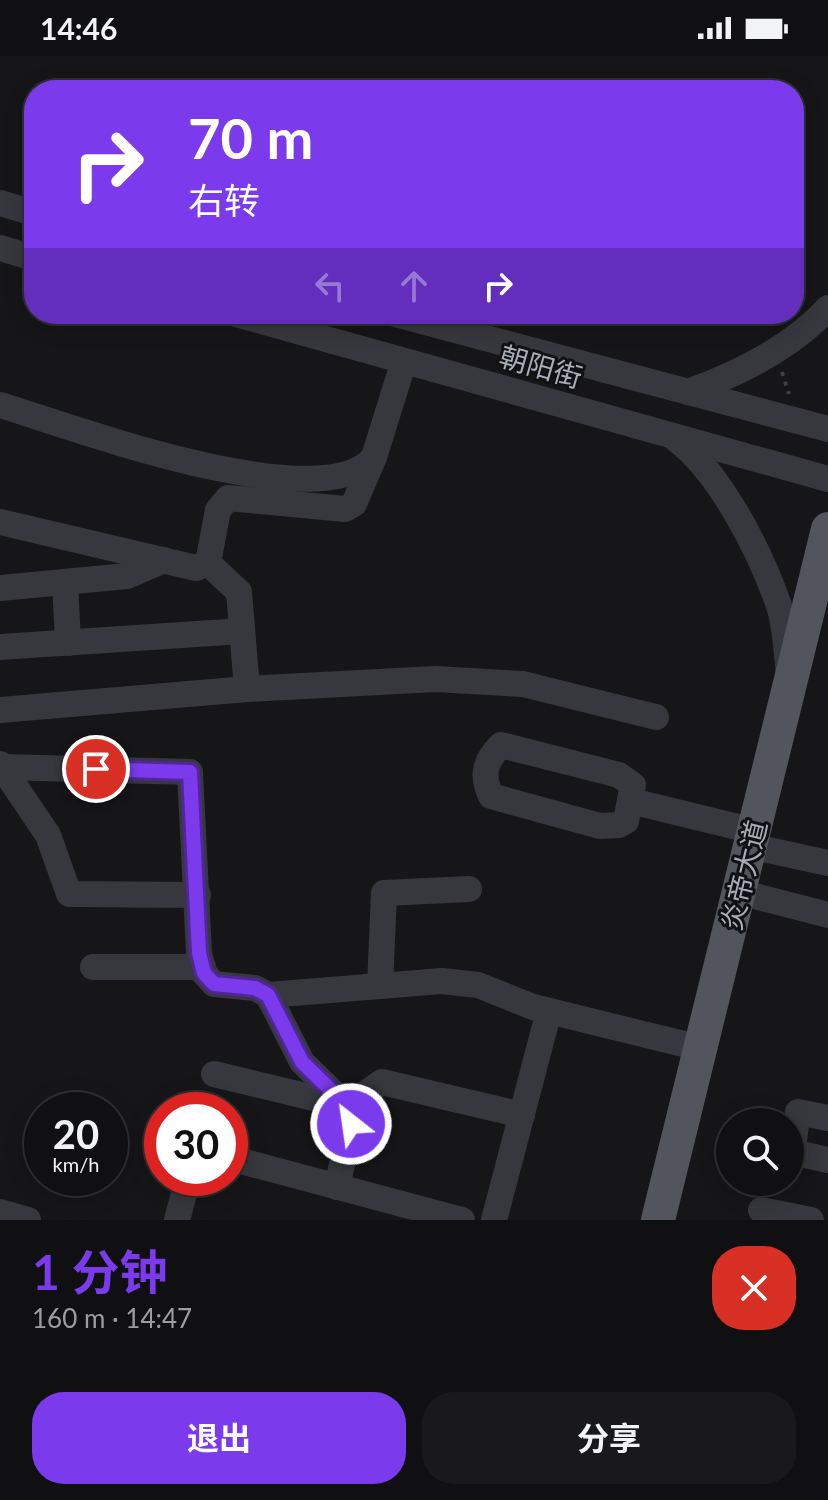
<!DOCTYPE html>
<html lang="zh">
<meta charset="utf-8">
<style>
body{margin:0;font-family:Lato,"Noto Sans SC",sans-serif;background:#19191b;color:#f1f3f6;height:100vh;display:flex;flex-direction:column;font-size:30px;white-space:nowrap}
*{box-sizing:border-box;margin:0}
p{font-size:26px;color:#9c9d9f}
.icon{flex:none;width:44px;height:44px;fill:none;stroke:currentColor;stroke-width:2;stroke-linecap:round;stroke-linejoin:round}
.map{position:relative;height:1164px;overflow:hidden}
.drawer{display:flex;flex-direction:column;background:#101012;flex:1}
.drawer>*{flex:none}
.hud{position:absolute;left:24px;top:24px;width:780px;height:244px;border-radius:32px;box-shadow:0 4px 20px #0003,0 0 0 2px #303032;background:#7c3aed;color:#fff;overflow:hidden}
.buttons{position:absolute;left:716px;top:1052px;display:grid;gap:16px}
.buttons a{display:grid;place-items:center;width:88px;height:88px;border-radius:50%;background:#101012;box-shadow:0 4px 20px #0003,0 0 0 2px #303032;font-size:40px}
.speed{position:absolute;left:24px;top:1036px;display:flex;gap:16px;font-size:40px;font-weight:700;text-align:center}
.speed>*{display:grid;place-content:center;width:104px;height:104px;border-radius:50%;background:#101012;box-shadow:0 4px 20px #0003,0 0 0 2px #303032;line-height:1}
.speed small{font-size:20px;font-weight:400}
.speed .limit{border:12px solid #d22;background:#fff;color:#111}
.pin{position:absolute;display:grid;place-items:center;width:68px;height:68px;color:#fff;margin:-34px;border:4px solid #fff;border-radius:50%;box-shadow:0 2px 8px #0007}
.me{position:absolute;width:88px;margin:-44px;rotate:330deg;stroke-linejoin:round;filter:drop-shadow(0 0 6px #0008)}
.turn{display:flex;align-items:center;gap:28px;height:168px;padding:0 32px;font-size:36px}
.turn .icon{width:104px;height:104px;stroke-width:2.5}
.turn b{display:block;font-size:56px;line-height:68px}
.lanes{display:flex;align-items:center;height:76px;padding:0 32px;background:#0003;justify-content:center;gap:40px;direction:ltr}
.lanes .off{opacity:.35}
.round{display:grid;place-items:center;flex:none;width:84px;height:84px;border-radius:32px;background:#19191b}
.summary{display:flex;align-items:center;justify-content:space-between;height:136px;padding:0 32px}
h1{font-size:48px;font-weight:700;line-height:60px;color:#7c3aed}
.action{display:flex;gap:16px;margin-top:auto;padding:16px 32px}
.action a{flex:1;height:92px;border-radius:32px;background:#7c3aed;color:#fff;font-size:32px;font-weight:700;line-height:92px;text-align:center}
.action a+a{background:#19191b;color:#f1f3f6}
.status{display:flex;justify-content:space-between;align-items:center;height:56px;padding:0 40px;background:#101012;direction:ltr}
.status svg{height:22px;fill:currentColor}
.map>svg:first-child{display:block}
</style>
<div class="status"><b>14:46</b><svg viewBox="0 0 49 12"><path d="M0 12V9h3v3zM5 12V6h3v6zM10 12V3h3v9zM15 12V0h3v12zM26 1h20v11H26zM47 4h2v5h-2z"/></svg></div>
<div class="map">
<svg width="828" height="1164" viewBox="0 0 828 1164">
<rect width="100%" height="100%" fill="#161618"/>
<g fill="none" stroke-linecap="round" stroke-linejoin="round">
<path stroke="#3d3f44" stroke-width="4" stroke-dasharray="4 6" stroke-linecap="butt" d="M782 316 789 338"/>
<g stroke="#37383d" stroke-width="26">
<path d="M0 147 34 157"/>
<path d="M0 192 34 202"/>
<path d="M236 258 828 423"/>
<path d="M395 258 828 373"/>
<path d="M688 336C738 318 791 292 828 252"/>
<path d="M0 349C70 370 323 465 374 401L404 305"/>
<path d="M677 384C721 418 761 497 779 550 786 571 786 595 789 617"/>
<path d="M0 466 196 512 208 507 218 454 228 442 345 453 354 448 374 401"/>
<path d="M208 507 239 536 247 633"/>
<path d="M65 526 68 587"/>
<path d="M0 532 127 520 164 504"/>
<path d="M0 591 242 575"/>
<path d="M0 654 247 633 435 623 523 628 656 661"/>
<path d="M501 689 619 719 633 729 626 765 619 769 600 770 491 740C481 719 485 705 501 689Z"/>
<path d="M0 708 48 779 69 838 198 839"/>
<path d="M2 711 190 716 199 897 204 917 214 928 255 932 268 939 302 1006 347 1050 351 1068 337 1131"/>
<path d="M631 745 754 775"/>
<path d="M750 790 828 807"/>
<path d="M739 836 828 859"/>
<path d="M93 911H203"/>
<path d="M380 930 384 837 469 833"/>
<path d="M268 939 442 925 478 929 533 951 700 992"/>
<path d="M214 1018 347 1050 382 1026 522 1059"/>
<path d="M828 1062 798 1056 792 1096 828 1104"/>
<path d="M160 1084 162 1085"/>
<path d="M230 1102 462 1164"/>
<path d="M761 1154 811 1164"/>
<path d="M0 1156 28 1164"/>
<path d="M177 1164 188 1122"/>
<path d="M494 1164 549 955"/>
</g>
<path stroke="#53555c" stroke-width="34" d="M658 1164 828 473"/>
</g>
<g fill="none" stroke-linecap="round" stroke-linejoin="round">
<defs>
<path id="route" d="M96 713 190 716 199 897 204 917 214 928 255 932 268 939 302 1006 347 1050 351 1068"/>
</defs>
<use href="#route" stroke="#51269a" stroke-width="20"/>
<use href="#route" stroke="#7c3aed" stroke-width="14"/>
</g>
<g text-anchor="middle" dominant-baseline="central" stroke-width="6" stroke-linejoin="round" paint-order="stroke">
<g font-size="28" fill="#a8adb8" stroke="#111113">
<text transform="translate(541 310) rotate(16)">朝阳街</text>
<text transform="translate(743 819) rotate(-76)">炎帝大道</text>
</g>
</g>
</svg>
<div class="buttons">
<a><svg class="icon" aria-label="search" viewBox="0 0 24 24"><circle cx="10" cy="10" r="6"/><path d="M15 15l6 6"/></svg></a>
</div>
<div class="speed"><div>20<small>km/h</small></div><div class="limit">30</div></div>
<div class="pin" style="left:96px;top:713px;background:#d93025"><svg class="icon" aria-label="arrive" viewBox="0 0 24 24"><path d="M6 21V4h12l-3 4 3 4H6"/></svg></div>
<svg class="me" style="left:351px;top:1068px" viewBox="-20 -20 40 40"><circle r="17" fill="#7c3aed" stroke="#fff" stroke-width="3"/><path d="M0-11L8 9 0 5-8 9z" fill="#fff"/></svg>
<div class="hud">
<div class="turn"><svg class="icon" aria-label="right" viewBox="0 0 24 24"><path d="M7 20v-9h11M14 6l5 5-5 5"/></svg><div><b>70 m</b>右转</div></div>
<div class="lanes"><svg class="icon off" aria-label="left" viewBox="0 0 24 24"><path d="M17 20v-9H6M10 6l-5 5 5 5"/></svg><svg class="icon off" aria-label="ahead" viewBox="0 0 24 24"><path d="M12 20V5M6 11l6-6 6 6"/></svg><svg class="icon" aria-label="right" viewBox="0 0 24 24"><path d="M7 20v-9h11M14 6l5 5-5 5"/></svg></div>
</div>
</div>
<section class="drawer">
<div class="summary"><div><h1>1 分钟</h1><p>160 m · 14:47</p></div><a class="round" style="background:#d93025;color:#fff"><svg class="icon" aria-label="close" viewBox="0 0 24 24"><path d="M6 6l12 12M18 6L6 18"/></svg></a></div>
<div class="action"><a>退出</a><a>分享</a></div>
</section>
